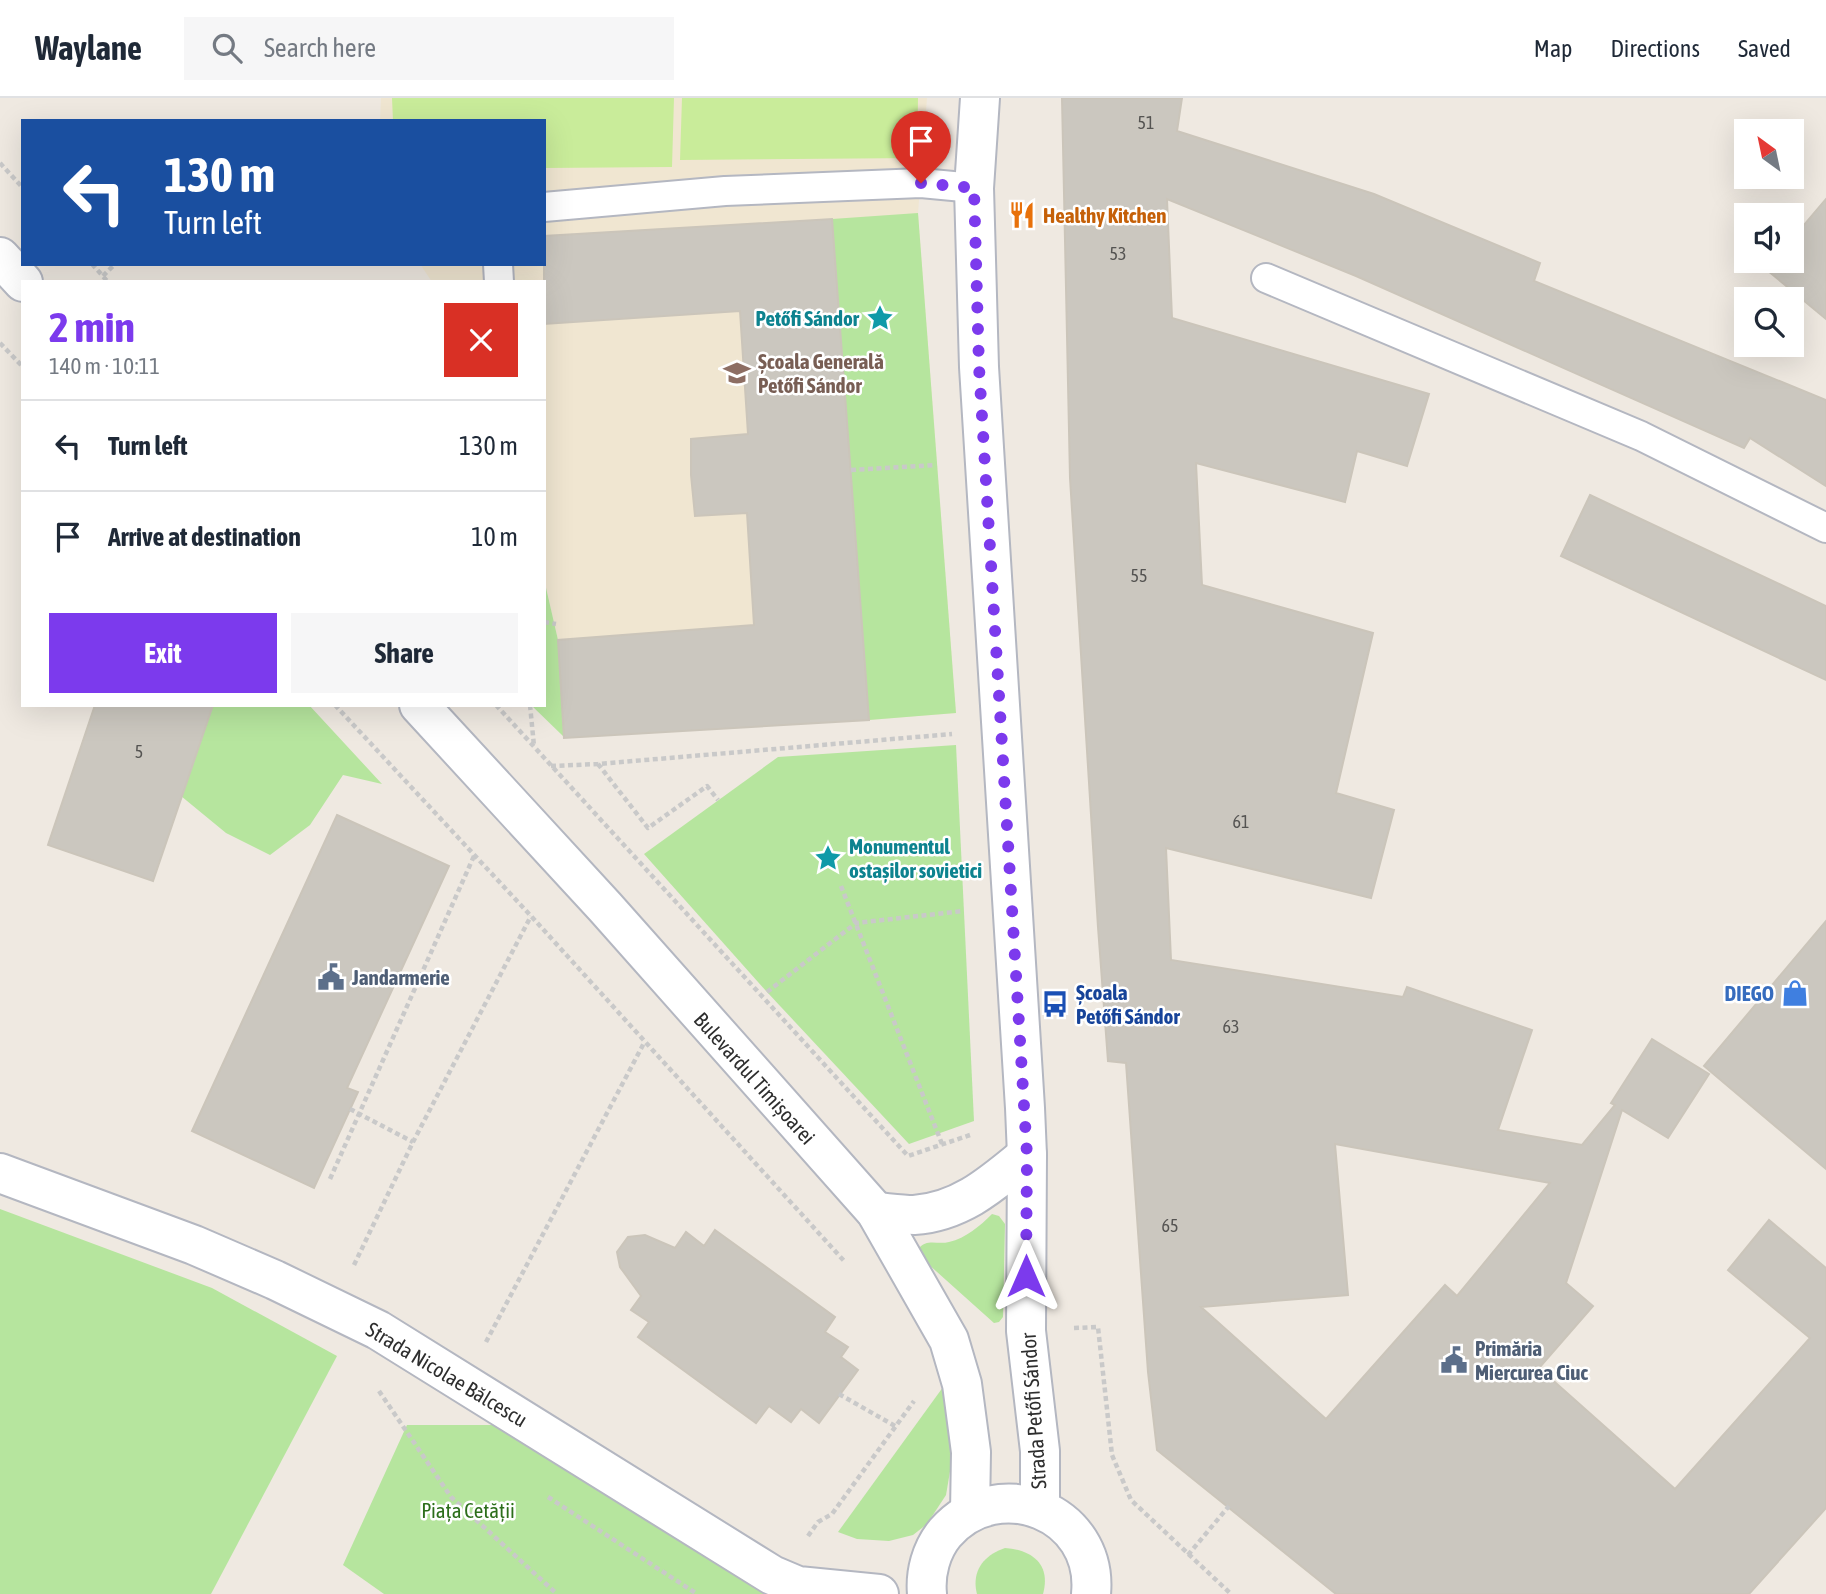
<!DOCTYPE html>
<meta charset="utf-8">
<style>
body{margin:0;font-family:"Asap Condensed",sans-serif;background:#f6f6f7;color:#1f2937;height:100vh;display:flex;flex-direction:column;font-size:26px;white-space:nowrap}
*{box-sizing:border-box;margin:0}
p{font-size:23px;color:#747a83}
.icon{flex:none;width:38px;height:38px;fill:none;stroke:currentColor;stroke-width:2;stroke-linecap:round;stroke-linejoin:round}
.map{position:relative;flex:1;overflow:hidden}
.side{position:absolute;left:21px;top:182px;width:525px;height:427px;display:flex;flex-direction:column;background:#fff;border-radius:0px;box-shadow:0 7px 28px #0002}
.side>*{flex:none}
.guide{position:absolute;left:21px;top:21px;width:525px;height:147px;border-radius:0px;box-shadow:0 7px 28px #0002;background:#1a4fa0;color:#fff;overflow:hidden}
.needle{width:46px;rotate:327deg}
.fabs{position:absolute;left:1734px;top:21px;display:grid;gap:14px}
.fabs a{display:grid;place-items:center;width:70px;height:70px;border-radius:0px;background:#fff;box-shadow:0 7px 28px #0002;font-size:35px}
.pin{position:absolute;display:grid;place-items:center;width:60px;height:60px;color:#fff;margin:-72px -30px;border-radius:50% 50% 50% 0;rotate:-45deg;box-shadow:0 0 7px #0007}
.pin .icon{rotate:45deg}
.me{position:absolute;width:77px;margin:-38px;rotate:0deg;stroke-linejoin:round;filter:drop-shadow(0 0 5px #0008)}
.turn{display:flex;align-items:center;gap:24px;height:147px;padding:0 28px;font-size:32px}
.turn .icon{width:91px;height:91px;stroke-width:2.5}
.turn b{display:block;font-size:49px;line-height:60px}
.round{display:grid;place-items:center;flex:none;width:74px;height:74px;border-radius:0px;background:#f6f6f7}
.summary{display:flex;align-items:center;justify-content:space-between;height:119px;padding:0 28px}
h1{font-size:42px;font-weight:700;line-height:52px;color:#7c3aed}
.action{display:flex;gap:14px;margin-top:auto;padding:14px 28px}
.action a{flex:1;height:80px;border-radius:0px;background:#7c3aed;color:#fff;font-size:28px;font-weight:700;line-height:80px;text-align:center}
.action a+a{background:#f6f6f7;color:#1f2937}
ul{padding:0;list-style:none}
li{display:flex;align-items:center;gap:21px;height:91px;padding:0 28px;border-top:2px solid #e0e1e3}
li div{flex:1}
li b{display:block;font-size:26px}
li em{font-style:normal}
header{display:flex;align-items:center;gap:42px;box-sizing:border-box;height:98px;padding:0 35px;background:#fff;border-bottom:2px solid #e0e1e3}
header strong{font-size:33px}
nav{display:flex;gap:38px;margin-inline-start:auto;font-size:24px}
.search{width:490px;height:63px;background:#f6f6f7;display:flex;align-items:center;gap:18px;box-sizing:border-box;padding:0 24px;border-radius:0px;color:#747a83;font-size:26px}
.map>svg:first-child{display:block}
</style>
<header>
<strong>Waylane</strong>
<div class="search"><svg class="icon" aria-label="search" viewBox="0 0 24 24"><circle cx="10" cy="10" r="6"/><path d="M15 15l6 6"/></svg>Search here</div>
<nav><a>Map</a><a>Directions</a><a>Saved</a></nav>
</header>
<div class="map">
<svg width="1826" height="1496" viewBox="0 0 1826 1496">
<rect width="100%" height="100%" fill="#efe9e1"/>
<path fill="#f0e6d1" d="M381 0H927L918 115 956 615 869 622 564 639 558 542 544 481V184H432L420 166H544V23H380Z"/>
<g fill="#b6e59e">
<path d="M918 115 956 615 869 622 832 121Z"/>
<path d="M544 481 558 542 564 639 531 607H544Z"/>
<path d="M213 607H309L382 686 343 677 310 727 270 757 226 735 181 698Z"/>
<path d="M956 647 974 1023 909 1046 767 894 644 756 778 659Z"/>
<path d="M0 1111 212 1190 337 1258 211 1496H0Z"/>
<path d="M992 1116 999 1118 1005 1126 1003 1219 999 1224 994 1225 927 1165 918 1151C927 1140 937 1147 949 1144 966 1140 980 1128 992 1116Z"/>
<path d="M946 1285 955 1344 946 1397 927 1426 913 1437 889 1443 857 1441 838 1434Z"/>
<path d="M407 1327H503L771 1496H384L343 1467Z"/>
<path d="M1005 1450C1033 1452 1051 1467 1043 1496H977C971 1473 984 1457 1005 1450Z"/>
</g>
<g fill="#c9ec9a">
<path d="M392 0H674L672 69 544 70V23H393Z"/>
<path d="M682 0H918L917 60 680 62Z"/>
</g>
<g fill="#cbc7bf" stroke="#cbc5ba" stroke-width="2" fill-rule="evenodd">
<path d="M1062 0H1182L1177 33 1374 96 1540 165 1534 183 1826 302V388L1750 340 1744 350 1356 178 1167 101 1172 220 1429 296 1407 368 1357 353 1345 404 1196 365 1202 487 1373 535 1336 695 1394 712 1371 800 1166 750 1171 862 1403 899 1407 889 1532 932 1498 1032 1582 1047 1615 1007 1611 1005 1652 941 1709 976 1668 1040 1622 1012 1566 1185 1593 1208 1539 1270 1675 1391 1810 1240 1728 1172 1769 1122 1826 1170V1410L1749 1496H1336L1157 1352 1148 1274 1126 965 1108 963 1098 829 1070 380ZM1335 1046 1550 1085 1457 1198 1445 1187 1326 1321 1201 1209 1348 1197Z"/>
<path d="M1826 101V221L1767 172 1774 163H1792V141Z"/>
<path d="M832 121 869 622 564 640 558 542 754 527 747 415 695 418 691 377V341L748 336 740 213 544 226V138Z"/>
<path d="M1590 397 1826 508V582L1561 458Z"/>
<path d="M95 607H213L153 783 48 747Z"/>
<path d="M337 717 449 768 347 990 358 994 314 1090 192 1033Z"/>
<path d="M1826 823V1071L1704 968Z"/>
<path d="M715 1132 835 1219 825 1234 848 1249 841 1259 858 1272 819 1325 801 1311 791 1324 769 1308 756 1325 638 1239 649 1224 631 1212 641 1198 620 1169 617 1154 628 1139 645 1137 675 1150 686 1134 704 1148Z"/>
</g>
<g fill="none" stroke-linecap="round" stroke-linejoin="round">
<defs>
<g id="service">
<path d="M544 109 725 93 921 85 974 90"/>
<path d="M498 166 499 184"/>
<path d="M1266 180 1641 338 1826 430"/>
</g>
<g id="tertiary">
<path d="M980 0 974 90 979 269 1025 1010 1027 1057 1026 1233 1040 1353V1411"/>
<path d="M0 159 23 184"/>
<path d="M419 607 605 809 876 1114 949 1242 962 1286 971 1354 970 1414"/>
<path d="M0 1075 194 1147 275 1182 378 1232 772 1477 798 1488 879 1496"/>
<path d="M876 1114C888 1115 902 1117 914 1117 961 1114 993 1085 1027 1057"/>
<path d="M927 1496C925 1475 931 1452 945 1435 998 1374 1099 1414 1091 1496"/>
</g>
</defs>
<use href="#service" stroke="#b4b7c1" stroke-width="32"/>
<use href="#tertiary" stroke="#b4b7c1" stroke-width="42"/>
<g stroke="#c9c9c9" stroke-width="4.5" stroke-dasharray="5 3.5" stroke-linecap="butt">
<path d="M0 65 23 90"/>
<path d="M92 166 108 184"/>
<path d="M103 178 115 166"/>
<path d="M0 245 23 269"/>
<path d="M851 372 936 367"/>
<path d="M544 524 556 526"/>
<path d="M335 607 531 818 845 1164"/>
<path d="M496 607 908 1058 970 1037"/>
<path d="M530 607 534 648"/>
<path d="M598 666 648 730 707 688 718 702"/>
<path d="M551 668 598 666 952 636"/>
<path d="M841 788 942 1046"/>
<path d="M767 894 856 825 963 813"/>
<path d="M350 1011 413 1044"/>
<path d="M330 1081 474 758"/>
<path d="M354 1167 413 1044 531 818"/>
<path d="M1074 1230 1098 1229 1112 1357 1131 1402 1231 1496"/>
<path d="M486 1244 644 945"/>
<path d="M379 1293 451 1399 557 1496"/>
<path d="M839 1296 895 1328"/>
<path d="M548 1399 697 1496"/>
<path d="M808 1438 818 1424 832 1416 914 1303"/>
<path d="M1188 1457 1229 1408"/>
</g>
<use href="#service" stroke="#fff" stroke-width="28"/>
<use href="#tertiary" stroke="#fff" stroke-width="38"/>
</g>
<g fill="none" stroke-linecap="round" stroke-linejoin="round">
<path stroke="#7c3aed" stroke-width="12" stroke-dasharray="0 21.6" d="M921 85 974 90 979 269 1027 1057 1026 1178"/>
</g>
<defs>
<symbol id="restaurant-bare" viewBox="-9 -9 18 18"><path d="M-5-6h1v4h1v-4h1v4h1v-4h1v5L-1.5 .5V6h-2V.5L-5-1ZM5-6V6H3V1.5H1.5Q1.5-4 5-6Z" fill="#e8710a" stroke="#fff" stroke-width="2.5" paint-order="stroke"/></symbol>
<symbol id="sight-bare" viewBox="-9 -9 18 18"><path d="M0-6L1.8-2.2L6-1.7L2.9 1.2L3.7 5.4L0 3.3L-3.7 5.4L-2.9 1.2L-6-1.7L-1.8-2.2Z" fill="#0f9aa8" stroke="#fff" stroke-width="2.5" paint-order="stroke"/></symbol>
<symbol id="school-bare" viewBox="-9 -9 18 18"><path d="M0-5L7-2L0 1L-7-2ZM-4 1L0 2.5L4 1V4Q0 6-4 4Z" fill="#8d6e63" stroke="#fff" stroke-width="2.5" paint-order="stroke"/></symbol>
<symbol id="civic-bare" viewBox="-9 -9 18 18"><path d="M-.6-6.5H3V-4.5H.6V-3L4-1V1h2V6H-6V1h2V-1L-.6-3ZM-1.2 2.5V6h2.4V2.5Z" fill="#5c6f8a" stroke="#fff" stroke-width="2.5" paint-order="stroke"/></symbol>
<symbol id="shop-bare" viewBox="-9 -9 18 18"><path d="M-5-2.5h2.3a2.7 3.5 0 0 1 5.4 0H5L5.5 6h-11ZM-1.5-2.5h3a1.5 2.3 0 0 0-3 0Z" fill="#3f7fe0" stroke="#fff" stroke-width="2.5" paint-order="stroke"/></symbol>
<symbol id="bus-bare" viewBox="-9 -9 18 18"><path d="M-5-6H5V4H4V6H2V4H-2V6H-4V4H-5ZM-3.5-4V0h7V-4ZM-3.5 1.2v1.5H-2V1.2ZM2 1.2v1.5H3.5V1.2Z" fill="#1a4fb4" stroke="#fff" stroke-width="2.5" paint-order="stroke"/></symbol>
</defs>
<g fill-rule="evenodd">
<use href="#restaurant-bare" x="1003" y="98" width="38" height="38"/>
<use href="#sight-bare" x="861" y="201" width="38" height="38"/>
<use href="#school-bare" x="718" y="256" width="38" height="38"/>
<use href="#sight-bare" x="809" y="741" width="38" height="38"/>
<use href="#civic-bare" x="312" y="860" width="38" height="38"/>
<use href="#shop-bare" x="1776" y="876" width="38" height="38"/>
<use href="#bus-bare" x="1036" y="887" width="38" height="38"/>
<use href="#civic-bare" x="1435" y="1243" width="38" height="38"/>
</g>
<g text-anchor="middle" dominant-baseline="central" stroke-width="5" stroke-linejoin="round" paint-order="stroke">
<g font-size="18" fill="#555452">
<text x="1146" y="24">51</text>
<text x="1118" y="155">53</text>
<text x="1139" y="477">55</text>
<text x="139" y="653">5</text>
<text x="1241" y="723">61</text>
<text x="1231" y="928">63</text>
<text x="1170" y="1127">65</text>
</g>
<g font-size="21" font-weight="bold" fill="#c56008" stroke="#fff" text-anchor="start">
<text x="1043" y="117">Healthy Kitchen</text>
</g>
<g font-size="21" font-weight="bold" fill="#0d838f" stroke="#fff" text-anchor="end">
<text x="859" y="220">Petőfi Sándor</text>
<text x="849" y="748" text-anchor="start">Monumentul<tspan x="849" dy="24">ostașilor sovietici</tspan></text>
</g>
<g font-size="21" font-weight="bold" fill="#785e54" stroke="#fff" text-anchor="start">
<text x="758" y="263">Școala Generală<tspan x="758" dy="24">Petőfi Sándor</tspan></text>
</g>
<g font-size="21" font-weight="bold" fill="#4e5e75" stroke="#fff" text-anchor="start">
<text x="352" y="879">Jandarmerie</text>
<text x="1475" y="1250">Primăria<tspan x="1475" dy="24">Miercurea Ciuc</tspan></text>
</g>
<g font-size="21" font-weight="bold" fill="#164399" stroke="#fff" text-anchor="start">
<text x="1076" y="894">Școala<tspan x="1076" dy="24">Petőfi Sándor</tspan></text>
</g>
<g font-size="21" font-weight="bold" fill="#366cbe" stroke="#fff" text-anchor="end">
<text x="1774" y="895">DIEGO</text>
</g>
<g font-size="21" fill="#2e2e2e" stroke="#fff">
<text transform="translate(755 980) rotate(48)">Bulevardul Timișoarei</text>
<text transform="translate(447 1276) rotate(31)">Strada Nicolae Bălcescu</text>
<text transform="translate(1033 1313) rotate(-94)">Strada Petőfi Sándor</text>
</g>
<g font-size="21" fill="#2c6e1b" stroke="#fff">
<text x="468" y="1412">Piața Cetății</text>
</g>
</g>
</svg>
<div class="fabs">
<a><svg class="needle" viewBox="-14 -14 28 28"><path d="M0-13l5 13h-10z" fill="#e53935"/><path d="M0 13l5-13h-10z" fill="#747a83"/></svg></a>
<a><svg class="icon" aria-label="sound" viewBox="0 0 24 24"><path d="M4 9h4l5-4v14l-5-4H4zM17 9q2 3 0 6"/></svg></a>
<a><svg class="icon" aria-label="search" viewBox="0 0 24 24"><circle cx="10" cy="10" r="6"/><path d="M15 15l6 6"/></svg></a>
</div>
<div class="pin" style="left:921px;top:85px;background:#d93025"><svg class="icon" aria-label="arrive" viewBox="0 0 24 24"><path d="M6 21V4h12l-3 4 3 4H6"/></svg></div>
<svg class="me" style="left:1026px;top:1178px" viewBox="-20 -20 40 40"><path d="M0-17L14 15 0 8-14 15z" fill="#7c3aed" stroke="#fff" stroke-width="4"/></svg>
<div class="guide">
<div class="turn"><svg class="icon" aria-label="left" viewBox="0 0 24 24"><path d="M17 20v-9H6M10 6l-5 5 5 5"/></svg><div><b>130 m</b>Turn left</div></div>
</div>
<section class="side">
<div class="summary"><div><h1>2 min</h1><p>140 m · 10:11</p></div><a class="round" style="background:#d93025;color:#fff"><svg class="icon" aria-label="close" viewBox="0 0 24 24"><path d="M6 6l12 12M18 6L6 18"/></svg></a></div>
<ul>
<li><svg class="icon" aria-label="left" viewBox="0 0 24 24"><path d="M17 20v-9H6M10 6l-5 5 5 5"/></svg><div><b>Turn left</b></div><em>130 m</em></li>
<li><svg class="icon" aria-label="arrive" viewBox="0 0 24 24"><path d="M6 21V4h12l-3 4 3 4H6"/></svg><div><b>Arrive at destination</b></div><em>10 m</em></li>
</ul>
<div class="action"><a>Exit</a><a>Share</a></div>
</section>
</div>
